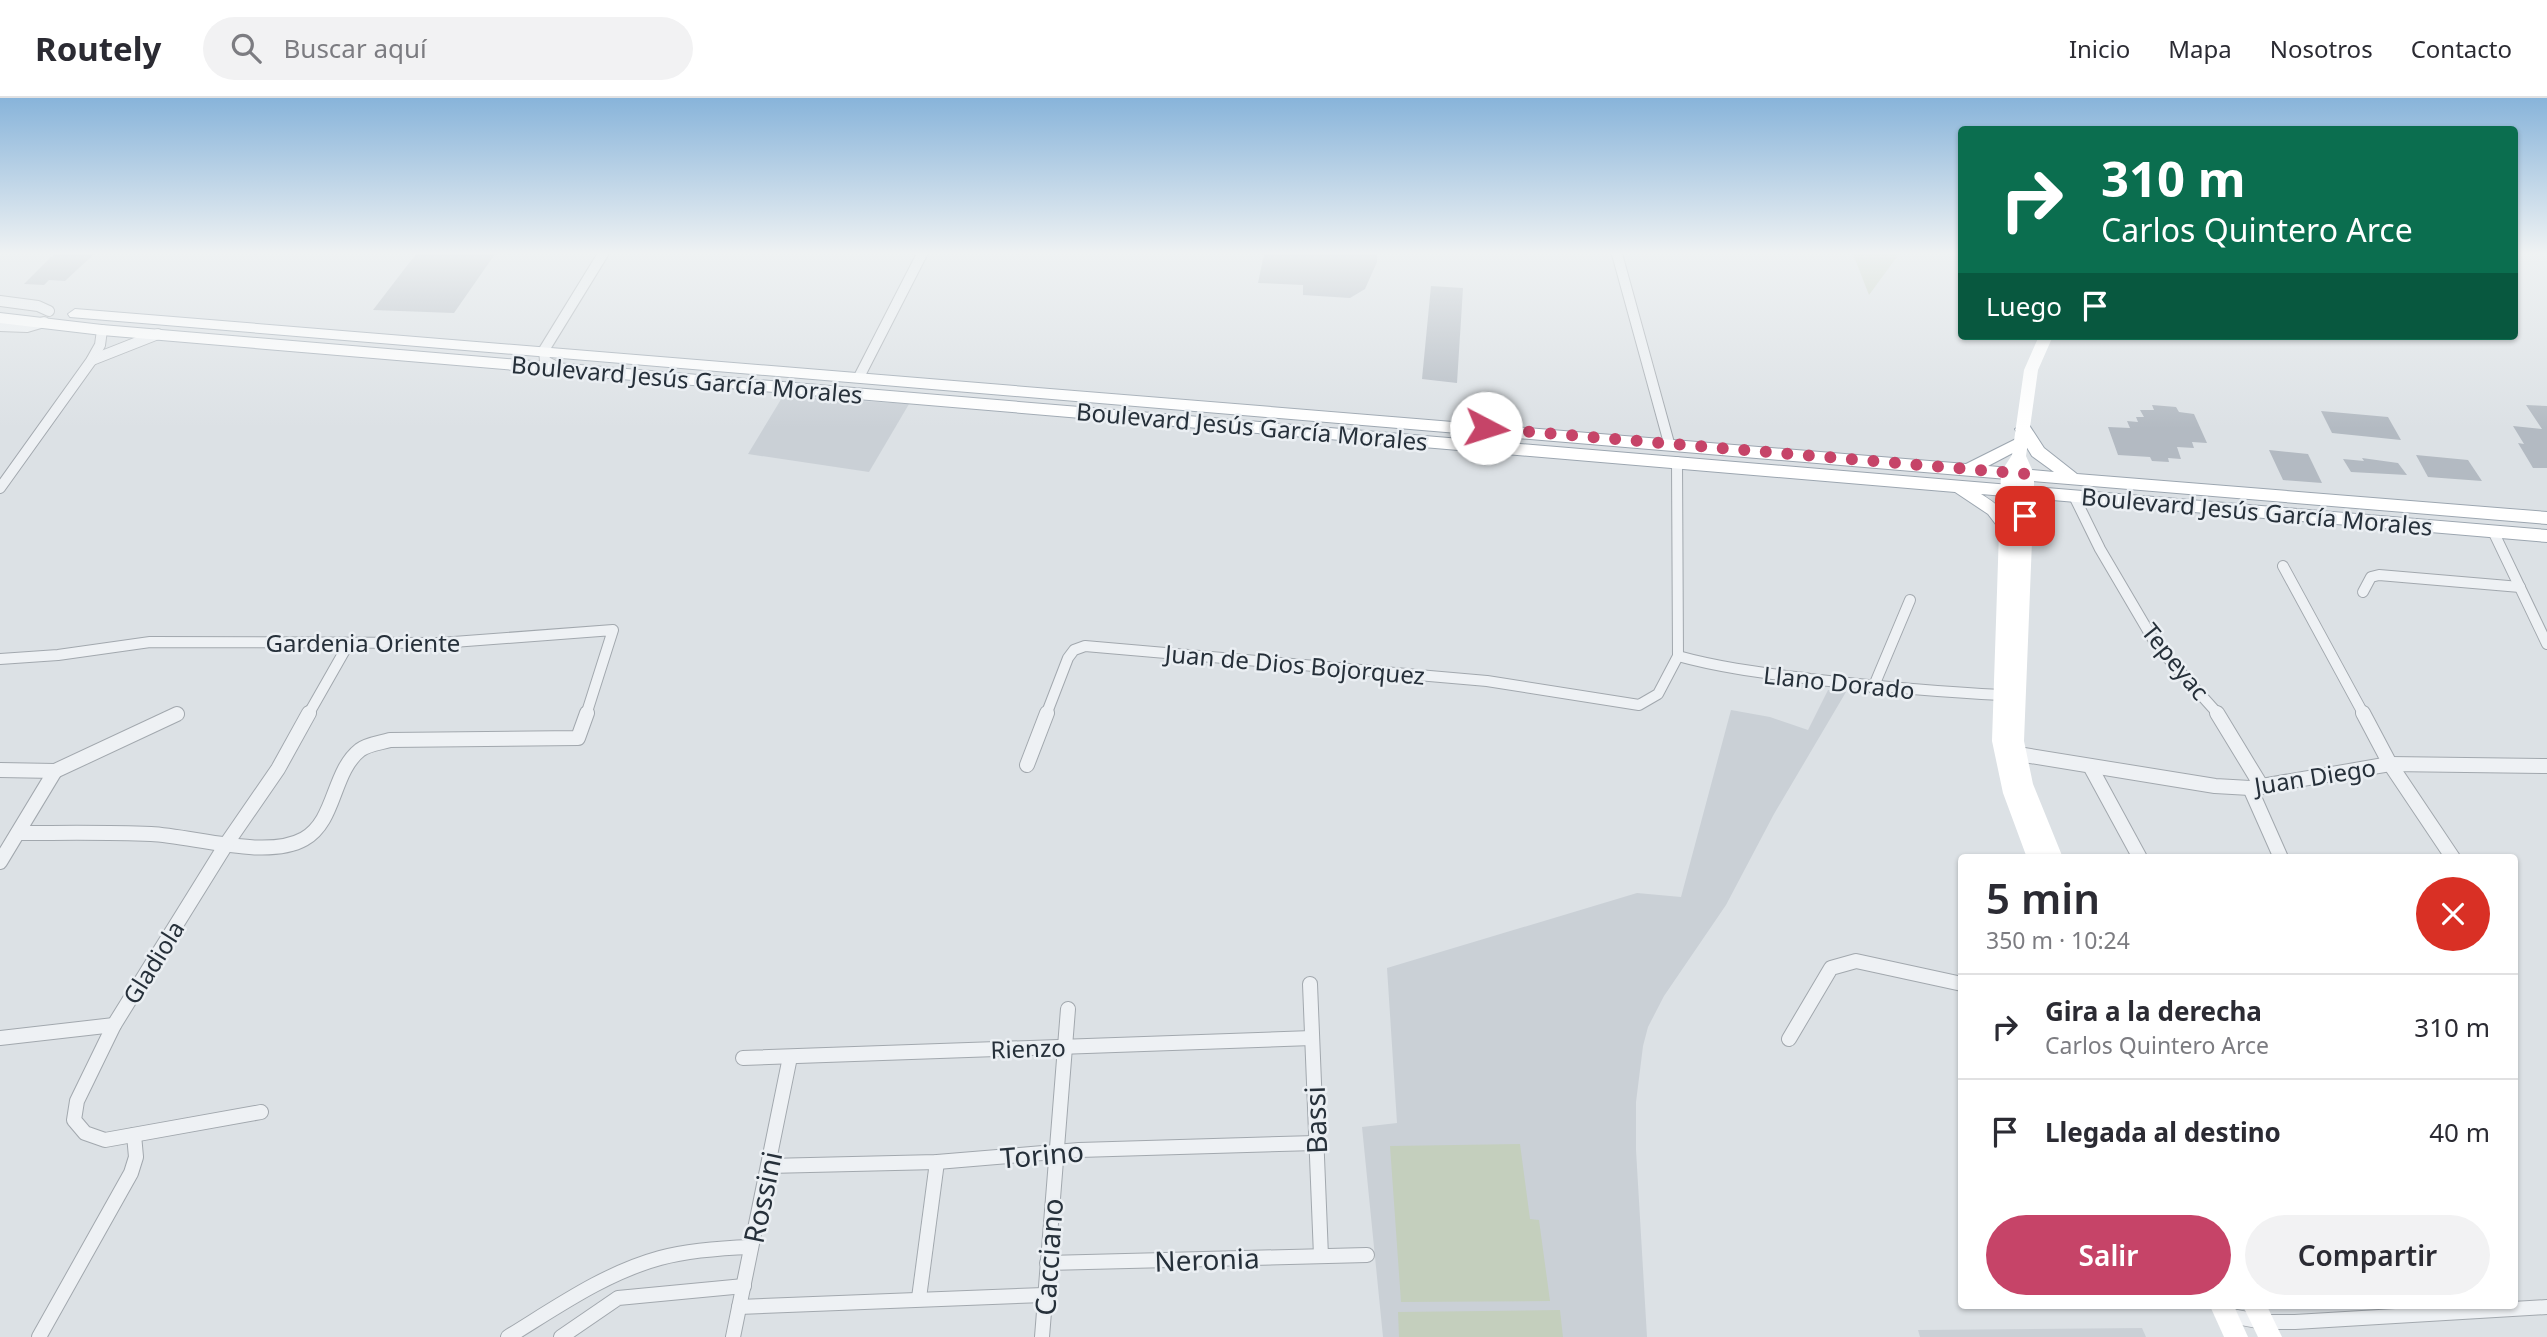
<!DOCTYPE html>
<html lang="es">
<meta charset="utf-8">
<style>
body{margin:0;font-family:"Noto Sans",sans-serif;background:#f2f2f3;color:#2b2b33;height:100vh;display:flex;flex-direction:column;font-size:26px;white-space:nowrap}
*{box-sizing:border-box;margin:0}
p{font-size:23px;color:#7c7c81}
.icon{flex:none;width:38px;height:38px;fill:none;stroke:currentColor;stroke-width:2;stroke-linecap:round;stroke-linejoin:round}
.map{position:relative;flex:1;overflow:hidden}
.drawer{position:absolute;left:1958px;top:756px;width:560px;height:455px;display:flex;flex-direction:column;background:#fff;border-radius:7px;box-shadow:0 2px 5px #0004}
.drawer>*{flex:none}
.top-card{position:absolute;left:1958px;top:28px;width:560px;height:214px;border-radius:7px;box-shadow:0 2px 5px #0004;background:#0b6e4f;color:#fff;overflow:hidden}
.pin{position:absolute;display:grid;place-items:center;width:60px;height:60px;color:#fff;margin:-30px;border-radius:14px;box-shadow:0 4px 10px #0006}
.me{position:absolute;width:77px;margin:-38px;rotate:95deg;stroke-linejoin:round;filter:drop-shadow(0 0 5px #0008)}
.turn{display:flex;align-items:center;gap:24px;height:147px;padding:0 28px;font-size:32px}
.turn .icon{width:91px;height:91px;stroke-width:2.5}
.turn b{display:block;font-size:49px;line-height:60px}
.then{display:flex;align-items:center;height:66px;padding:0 28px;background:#0003;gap:14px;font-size:26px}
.round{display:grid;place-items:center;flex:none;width:74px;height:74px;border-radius:37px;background:#f2f2f3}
.summary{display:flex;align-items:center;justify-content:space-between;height:119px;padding:0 28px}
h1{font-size:42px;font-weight:600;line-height:52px}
.cta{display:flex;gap:14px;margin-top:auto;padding:14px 28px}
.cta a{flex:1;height:80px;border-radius:42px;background:#c64468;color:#fff;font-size:28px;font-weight:600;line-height:80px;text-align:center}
.cta a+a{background:#f2f2f3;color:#2b2b33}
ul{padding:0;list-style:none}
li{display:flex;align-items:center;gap:21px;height:105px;padding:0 28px;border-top:2px solid #e1e1e2}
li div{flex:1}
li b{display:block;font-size:26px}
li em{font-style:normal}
header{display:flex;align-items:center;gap:42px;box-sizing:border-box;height:98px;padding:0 35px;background:#fff;border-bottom:2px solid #e1e1e2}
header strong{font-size:33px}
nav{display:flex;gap:38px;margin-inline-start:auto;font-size:24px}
.search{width:490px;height:63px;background:#f2f2f3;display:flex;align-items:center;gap:18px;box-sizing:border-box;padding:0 24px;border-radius:38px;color:#7c7c81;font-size:26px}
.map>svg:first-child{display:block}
</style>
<header>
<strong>Routely</strong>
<div class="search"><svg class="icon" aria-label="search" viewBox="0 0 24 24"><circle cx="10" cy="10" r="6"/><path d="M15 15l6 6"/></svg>Buscar aquí</div>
<nav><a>Inicio</a><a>Mapa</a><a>Nosotros</a><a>Contacto</a></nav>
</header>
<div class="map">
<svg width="2547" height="1239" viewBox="0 0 2547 1239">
<rect width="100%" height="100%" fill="#dce1e5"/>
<g fill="#cad0d6">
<path d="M783 298 909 306 869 374 748 356Z"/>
<path d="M1828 592 1846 594 1774 716 1726 807 1664 898 1648 929 1643 948 1636 1004V1052L1647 1239H1383L1362 1029 1397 1025 1387 870 1637 795 1681 799 1731 612 1770 619 1808 632Z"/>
<path d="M2142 1230 2146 1239H1920L1918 1232Z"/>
</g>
<g fill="#c4cfbd">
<path d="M1853 156H1899L1869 197Z"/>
<path d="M1520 1046 1530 1121 1539 1122 1550 1203 1401 1204 1390 1048Z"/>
<path d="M1560 1212 1563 1239H1399L1398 1214Z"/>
</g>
<g fill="#b3bac2">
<path d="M54 156H94L65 183 49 182 44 187 24 186Z"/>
<path d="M416 156H495L454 215 373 212Z"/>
<path d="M1264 156H1377V164L1365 191 1350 200 1303 197V187L1258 185Z"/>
<path d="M1431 188 1463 190 1457 285 1422 281Z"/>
<path d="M2152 307 2176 309 2179 314 2194 316 2207 345 2192 344 2194 350 2177 349 2181 361 2168 360 2169 364 2152 363 2150 359 2118 357 2108 329 2130 330 2127 323 2138 324 2136 319H2144L2140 312H2154Z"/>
<path d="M2526 307 2547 308V370H2533L2518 345 2524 346 2513 328 2542 331Z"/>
<path d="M2321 313 2388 319 2401 342 2332 335Z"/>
<path d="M2269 352 2308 356 2322 385 2283 382Z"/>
<path d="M2416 357 2468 362 2482 383 2428 379Z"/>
<path d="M2362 360 2398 365 2407 377 2351 374 2343 361 2364 363Z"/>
</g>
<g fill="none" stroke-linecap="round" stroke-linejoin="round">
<defs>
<g id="minor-far1">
<path d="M1617 156 1669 345"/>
<path d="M0 203 38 208 49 213"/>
<path d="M0 228 27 229 44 224"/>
<path d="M92 262 158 236"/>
<path d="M557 269 545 263 544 252 603 156"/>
<path d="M859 279 922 156"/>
<path d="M0 390 91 263 100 247 102 232"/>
<path d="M2074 398 2100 451 2157 548 2219 617"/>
<path d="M2493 433 2547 546"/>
<path d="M2283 468 2364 617"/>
<path d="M2363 494 2371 479 2379 477 2520 489"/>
<path d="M1678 558C1721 570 1765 575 1810 581 1874 588 1938 594 2002 597"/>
<path d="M0 561 58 557 150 544 440 545 613 532 586 617"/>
<path d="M1873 590 1910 502"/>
<path d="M175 617 177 616"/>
<path d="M308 617 349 545"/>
<path d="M1046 617 1068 560 1074 552 1085 548 1487 583 1639 607 1658 596 1678 558 1677 364"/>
</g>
<g id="minor">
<path d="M2217 615 2262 689"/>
<path d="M2363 615 2390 666 2453 760"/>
<path d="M2012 655 2215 688 2250 690 2390 666 2547 668"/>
<path d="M1027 667 1047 615"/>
<path d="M2090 668 2140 760"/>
<path d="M0 672 55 673 177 616"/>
<path d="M2250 690 2281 760"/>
<path d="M18 735C62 735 107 734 151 736 193 738 267 762 304 741 336 723 332 674 360 652 368 646 380 645 390 642L578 640 587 615"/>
<path d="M0 764 55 673"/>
<path d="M1310 886 1321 1158"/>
<path d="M0 940 114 927"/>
<path d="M1789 941 1831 870 1856 863 1962 886"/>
<path d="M743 960 1312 940"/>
<path d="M261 1014 105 1042 85 1035 74 1022 77 1003 114 927 227 745 278 671 309 615"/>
<path d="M768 1068 937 1064 1079 1052 1316 1045"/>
<path d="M1047 1165 1367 1157"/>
<path d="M919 1200 937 1064"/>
<path d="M739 1209 1044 1197"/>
<path d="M2226 1217 2263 1224H2295L2547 1209"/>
<path d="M39 1239 131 1075 136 1059 134 1037"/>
<path d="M508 1239C557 1209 605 1175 660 1160 690 1152 721 1150 751 1149"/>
<path d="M561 1239 618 1200 744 1188"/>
<path d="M733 1239 790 959"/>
<path d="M1042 1239 1068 911"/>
</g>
<g id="primary">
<path d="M75 211 1966 366 2020 339 2015 331 2023 326 2029 327 2044 350 2077 376 2547 414V426L70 219 68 216ZM2026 348 2032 358 2054 374 1988 368Z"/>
<path d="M0 215 102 227 2547 432V444L1981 396C1996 405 2006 414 2016 429L2007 435 2001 433 1988 416 1955 394 102 237 0 225Z"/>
</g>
</defs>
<use href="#minor-far1" stroke="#a2a8ae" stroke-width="12"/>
<use href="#minor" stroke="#a2a8ae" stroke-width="16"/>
<use href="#primary" stroke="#9ca6b0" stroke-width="2"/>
<use href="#minor-far1" stroke="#eef1f4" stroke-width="10"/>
<use href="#minor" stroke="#eef1f4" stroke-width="14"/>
<g fill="#fff" fill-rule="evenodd">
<path d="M2039 238H2053L2038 272 2026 358 2034 376V393L2024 643 2033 686 2063 760H2027L2003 695 1992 643 2001 374 2012 357 2024 272ZM2017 373 2014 489 2017 374Z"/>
<path d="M2210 1208H2234L2248 1239H2224Z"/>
<path d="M2243 1208H2267L2282 1239H2258Z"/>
</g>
<use href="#primary" fill="#fff" fill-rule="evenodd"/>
</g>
<linearGradient id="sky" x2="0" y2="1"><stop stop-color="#88b4da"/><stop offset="0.47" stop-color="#eff2f3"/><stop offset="1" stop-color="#eff2f3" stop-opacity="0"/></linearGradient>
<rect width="2547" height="330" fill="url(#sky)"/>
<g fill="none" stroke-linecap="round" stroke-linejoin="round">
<path stroke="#c64468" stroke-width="12" stroke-dasharray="0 21.6" d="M1486 330 2026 376 2025 418"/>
</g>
<g text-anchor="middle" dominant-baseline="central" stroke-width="5" stroke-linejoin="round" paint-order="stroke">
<g font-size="24" fill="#26303a" stroke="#ebeff3">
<text transform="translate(687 281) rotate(5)">Boulevard Jesús García Morales</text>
<text transform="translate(1252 328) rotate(5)">Boulevard Jesús García Morales</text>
<text transform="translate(2257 413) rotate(5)">Boulevard Jesús García Morales</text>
<text x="363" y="544">Gardenia Oriente</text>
<text transform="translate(2176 563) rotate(51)">Tepeyac</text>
<text transform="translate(1295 566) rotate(5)">Juan de Dios Bojorquez</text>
<text transform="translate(1839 584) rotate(6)">Llano Dorado</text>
<text transform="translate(2315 678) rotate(-9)">Juan Diego</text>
<text transform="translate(153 864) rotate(-58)">Gladiola</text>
<text transform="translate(1028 950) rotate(-2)">Rienzo</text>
</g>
<g font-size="28" fill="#26303a" stroke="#ebeff3">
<text transform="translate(1315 1022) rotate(-92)">Bassi</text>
<text transform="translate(1042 1056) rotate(-5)">Torino</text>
<text transform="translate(762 1099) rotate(-78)">Rossini</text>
<text transform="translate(1048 1159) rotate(-86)">Cacciano</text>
<text transform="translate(1207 1161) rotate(-2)">Neronia</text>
</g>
</g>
</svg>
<div class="pin" style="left:2025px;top:418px;background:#d93025"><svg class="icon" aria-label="arrive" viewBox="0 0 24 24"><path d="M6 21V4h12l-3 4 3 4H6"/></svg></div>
<svg class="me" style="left:1486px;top:330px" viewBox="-20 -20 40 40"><circle r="19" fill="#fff"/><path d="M0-13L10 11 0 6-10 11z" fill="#c64468"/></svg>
<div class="top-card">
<div class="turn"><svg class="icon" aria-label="right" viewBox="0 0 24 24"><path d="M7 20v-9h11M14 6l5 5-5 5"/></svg><div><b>310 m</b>Carlos Quintero Arce</div></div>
<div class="then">Luego<svg class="icon" aria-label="arrive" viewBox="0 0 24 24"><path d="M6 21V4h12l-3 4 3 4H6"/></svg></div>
</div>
<section class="drawer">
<div class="summary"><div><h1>5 min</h1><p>350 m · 10:24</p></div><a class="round" style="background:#d93025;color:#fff"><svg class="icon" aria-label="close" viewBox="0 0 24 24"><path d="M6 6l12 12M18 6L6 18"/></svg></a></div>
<ul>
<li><svg class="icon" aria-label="right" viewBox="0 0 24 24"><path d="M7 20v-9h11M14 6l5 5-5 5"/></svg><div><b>Gira a la derecha</b><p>Carlos Quintero Arce</p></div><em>310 m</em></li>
<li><svg class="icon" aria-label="arrive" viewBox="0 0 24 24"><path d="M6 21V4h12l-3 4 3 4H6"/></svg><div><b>Llegada al destino</b></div><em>40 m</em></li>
</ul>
<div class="cta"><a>Salir</a><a>Compartir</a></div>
</section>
</div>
